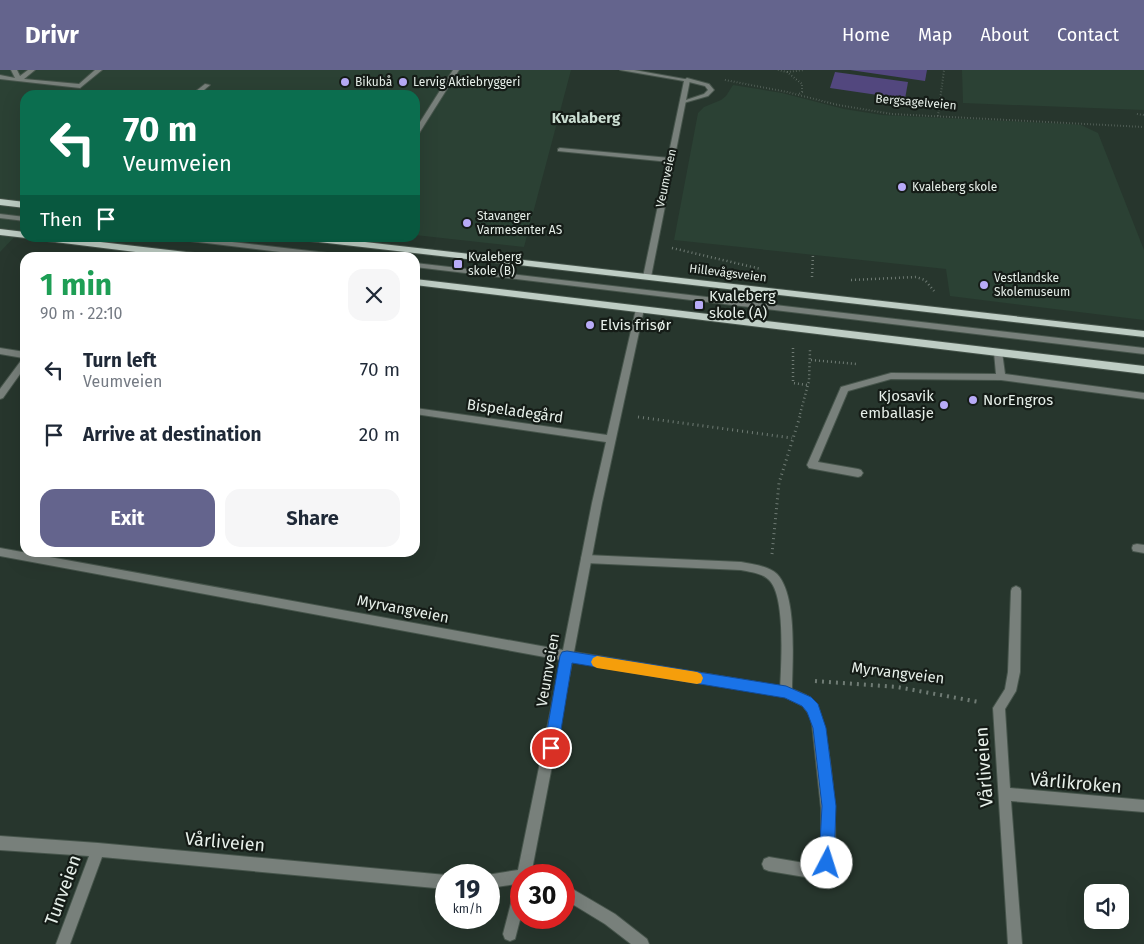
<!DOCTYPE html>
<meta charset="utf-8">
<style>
body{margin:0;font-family:"Fira Sans",sans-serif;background:#f6f6f7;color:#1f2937;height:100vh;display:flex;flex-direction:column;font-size:19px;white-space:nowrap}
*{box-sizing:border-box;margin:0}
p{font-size:16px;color:#747a83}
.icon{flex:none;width:28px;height:28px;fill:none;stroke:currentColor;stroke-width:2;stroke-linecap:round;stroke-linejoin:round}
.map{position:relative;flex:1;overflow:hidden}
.panel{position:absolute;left:20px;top:182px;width:400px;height:305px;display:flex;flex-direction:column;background:#fff;border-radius:15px;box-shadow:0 5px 20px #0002}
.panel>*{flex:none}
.guide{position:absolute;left:20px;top:20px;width:400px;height:152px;border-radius:15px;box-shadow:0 5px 20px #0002;background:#0b6e4f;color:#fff;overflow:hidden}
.fabs{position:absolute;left:1084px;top:814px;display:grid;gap:10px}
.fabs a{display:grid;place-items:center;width:45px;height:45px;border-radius:10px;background:#fff;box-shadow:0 5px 20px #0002;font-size:25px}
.speed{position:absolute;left:435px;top:794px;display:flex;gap:10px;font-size:25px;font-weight:700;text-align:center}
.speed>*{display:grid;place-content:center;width:65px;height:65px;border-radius:50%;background:#fff;box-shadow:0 5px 20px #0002;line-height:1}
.speed small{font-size:12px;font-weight:400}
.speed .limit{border:8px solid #d22;background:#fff;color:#111}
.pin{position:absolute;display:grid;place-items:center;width:42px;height:42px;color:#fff;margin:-21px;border:2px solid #fff;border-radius:50%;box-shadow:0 1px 5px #0007}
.me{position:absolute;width:55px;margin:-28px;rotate:5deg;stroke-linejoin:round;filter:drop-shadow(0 0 4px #0008)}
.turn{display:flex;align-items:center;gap:18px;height:105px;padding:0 20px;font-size:22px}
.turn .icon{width:65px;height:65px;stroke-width:2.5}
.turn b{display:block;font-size:35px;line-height:42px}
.then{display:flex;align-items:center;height:48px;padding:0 20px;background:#0003;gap:10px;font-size:19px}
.round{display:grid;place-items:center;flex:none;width:52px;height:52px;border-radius:15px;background:#f6f6f7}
.overview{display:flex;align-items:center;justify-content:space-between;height:85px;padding:0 20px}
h1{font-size:30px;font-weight:700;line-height:38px;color:#1e9e55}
.action{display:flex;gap:10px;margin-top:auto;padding:10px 20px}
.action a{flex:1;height:58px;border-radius:15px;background:#64648d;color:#fff;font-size:20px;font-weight:700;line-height:58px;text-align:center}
.action a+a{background:#f6f6f7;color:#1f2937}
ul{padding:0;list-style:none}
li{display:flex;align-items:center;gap:15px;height:65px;padding:0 20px}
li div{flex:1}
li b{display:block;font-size:19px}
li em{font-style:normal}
header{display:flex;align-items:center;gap:30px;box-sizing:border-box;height:70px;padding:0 25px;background:#64648d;color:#fff}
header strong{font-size:24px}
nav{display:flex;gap:28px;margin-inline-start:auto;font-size:18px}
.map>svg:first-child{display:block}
</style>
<header>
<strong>Drivr</strong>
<nav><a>Home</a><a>Map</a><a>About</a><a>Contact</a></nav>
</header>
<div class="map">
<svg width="1144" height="874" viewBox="0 0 1144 874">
<rect width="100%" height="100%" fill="#27362d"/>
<g fill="#2b4134">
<path d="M0 0H571L524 177 415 165V25H25V156L0 182Z"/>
<path d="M962 0H1144V40L963 33Z"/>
<path d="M733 15 782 23 844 39 882 45 1069 54 1081 55 1098 63 1144 180V250L950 226 946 199 674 170 698 43 704 37 721 30 726 26Z"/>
</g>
<g fill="#52477e">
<path d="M850 0H927L925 11Z"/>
<path d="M835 2 908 12 905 29 830 18Z"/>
</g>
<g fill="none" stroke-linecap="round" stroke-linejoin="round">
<defs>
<g id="service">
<path d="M11 0H17L20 6 28 0H35L24 9 79 14 95 0H102L80 18 0 9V5L15 8Z"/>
<path d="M687 8 709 14 714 20 708 26 680 34V32L704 24 708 20 705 16 685 11 684 10Z"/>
<path d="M205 14 210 15 198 25H191Z"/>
<path d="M560 78 670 88 673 90 670 92 558 81V79Z"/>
<path d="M0 144 25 147V151L0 148Z"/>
<path d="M178 168H197L353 186 356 188H329L182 170Z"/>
<path d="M415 193 1144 278V284L415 197Z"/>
<path d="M998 279 1002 282 1005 304 1144 323V329L1001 310 891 309 848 321 818 392 858 399 861 400 863 403 861 406 858 407 809 398 807 395 841 317 891 303 996 304 994 282Z"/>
<path d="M1137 474 1144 475V483L1133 481 1132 478 1133 475Z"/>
<path d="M586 485 741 492C752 494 769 496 777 504 798 526 792 593 792 622L790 626 786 627 782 626 780 622C781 597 786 529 770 511 763 503 750 502 741 500L586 493 582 492 581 489 582 486Z"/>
</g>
<g id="minor">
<path d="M453 0H459L418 65 415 67V60Z"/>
<path d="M620 0H634L690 10 651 207 647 209 643 207 684 11Z"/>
<path d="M348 168H355L351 174H348L344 172Z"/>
<path d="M640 236 644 239 602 433 574 582 786 617C796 621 809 624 816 634 830 655 841 774 832 798L811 808 769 801 764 799 762 794 764 789 769 787 810 794 821 789V738L812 654 810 646 803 636 785 627 572 592 531 805H521V846L515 869 510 871 505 869 503 864 516 814 489 818V805H487L518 800 561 590 0 486V478L563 580 592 433 606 372 415 344V338L607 365 636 239Z"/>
<path d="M0 278 25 282V297L3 328 0 329V319L23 288 0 284Z"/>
<path d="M1016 516 1020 518 1021 521 1020 602 1016 621 1005 639 1010 718 1144 730V742L1011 731 1022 874H1008L993 638 1005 619 1008 602 1011 521 1012 518Z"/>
<path d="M0 766 98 773 446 805V819L102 787 70 874H56L89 786 0 780Z"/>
<path d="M564 814 615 844 647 869 649 874H631L605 854 564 829Z"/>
</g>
<g id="primary">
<path d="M0 129 25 132V138L0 135Z"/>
<path d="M0 159 25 162 26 168 0 165Z"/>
<path d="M43 168H66L212 185 216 188H184L47 171Z"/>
<path d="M305 168H330L1144 261V267L310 171Z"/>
<path d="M415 209 1144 296V304L415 215Z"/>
</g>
</defs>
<use href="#service" stroke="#46544b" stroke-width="2"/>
<use href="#minor" stroke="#46544b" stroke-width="2"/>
<use href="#primary" stroke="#46544b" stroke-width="2"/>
<g stroke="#6f7b74" stroke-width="2" stroke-dasharray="0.5 2.5" stroke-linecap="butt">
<path d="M778 0 787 2 802 14V22L799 24"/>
<path d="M787 2 804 0"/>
<path d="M725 10 787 22 838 35 892 44 1144 57"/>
<path d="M1137 44 1144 45"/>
<path d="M938 46 944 0"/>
</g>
<g stroke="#6f7b74" stroke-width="2.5" stroke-dasharray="1 3" stroke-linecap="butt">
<path d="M672 178 761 199"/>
<path d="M812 207 813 184"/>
<path d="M851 210 916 207 925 210 934 221"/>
<path d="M793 278V313L807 315"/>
<path d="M811 290 857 294"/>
<path d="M800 344 809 311 810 280"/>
</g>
<g stroke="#6f7b74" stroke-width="3" stroke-dasharray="1 4" stroke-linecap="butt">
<path d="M638 347 792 368"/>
<path d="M772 484 779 413 801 343"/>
</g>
<path stroke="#6f7b74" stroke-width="4" stroke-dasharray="2 5" stroke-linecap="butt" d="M815 611 897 617 979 632"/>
<use href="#service" fill="#78807b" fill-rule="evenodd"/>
<use href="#minor" fill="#78807b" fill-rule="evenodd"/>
<use href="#primary" fill="#becdc4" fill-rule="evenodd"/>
</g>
<path fill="#1a73e8" stroke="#114b97" d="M567 581 786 616 811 627 818 634 826 658 836 736 834 793 832 798 827 801 821 798 819 793 822 736 813 658 807 642 802 636 785 628 572 593 558 678 556 683 551 685 546 683 544 678 560 586 562 582Z"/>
<path fill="#f59e0b" d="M597 586 697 602 701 604 703 608 701 613 697 614 597 598 593 596 591 592 593 588Z"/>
<g fill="#b8abf7" stroke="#151c17" stroke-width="2">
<circle cx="345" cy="12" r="5"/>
<circle cx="403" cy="12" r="5"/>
<circle cx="902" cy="117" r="5"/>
<circle cx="467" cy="153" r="5"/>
<rect x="453" y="189" width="10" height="10" rx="2.5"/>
<circle cx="984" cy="215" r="5"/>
<rect x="694" y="230" width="10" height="10" rx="2.5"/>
<circle cx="590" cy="255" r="5"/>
<circle cx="973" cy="330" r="5"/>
<circle cx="944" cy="335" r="5"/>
</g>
<g text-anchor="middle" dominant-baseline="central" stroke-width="4.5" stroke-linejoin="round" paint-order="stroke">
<g font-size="12" fill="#e6efe9" stroke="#151c17" text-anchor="start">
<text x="355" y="12">Bikubå</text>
<text x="413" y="12">Lervig Aktiebryggeri</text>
<text x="912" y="117">Kvaleberg skole</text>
<text x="477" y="146">Stavanger<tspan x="477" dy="14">Varmesenter AS</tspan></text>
<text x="468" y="187">Kvaleberg<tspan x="468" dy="14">skole (B)</tspan></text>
<text x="994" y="208">Vestlandske<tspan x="994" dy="14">Skolemuseum</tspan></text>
</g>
<g font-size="12" fill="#e6efe9" stroke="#151c17">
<text transform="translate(916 32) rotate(5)">Bergsagelveien</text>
<text transform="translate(666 108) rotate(-78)">Veumveien</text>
<text transform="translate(728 203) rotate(7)">Hillevågsveien</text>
</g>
<g font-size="15" font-weight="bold" fill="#caddd1" stroke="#151c17">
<text x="586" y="48">Kvalaberg</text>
</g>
<g font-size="15" fill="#e6efe9" stroke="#151c17" text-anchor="start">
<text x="709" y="226">Kvaleberg<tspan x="709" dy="17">skole (A)</tspan></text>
<text x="600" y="255">Elvis frisør</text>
<text x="934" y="326" text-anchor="end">Kjosavik<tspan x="934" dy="17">emballasje</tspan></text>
<text x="983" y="330">NorEngros</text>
</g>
<g font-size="15" fill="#e6efe9" stroke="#151c17">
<text transform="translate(515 341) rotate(8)">Bispeladegård</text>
<text transform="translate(403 539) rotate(11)">Myrvangveien</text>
<text transform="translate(548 600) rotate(-80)">Veumveien</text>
<text transform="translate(898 603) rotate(7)">Myrvangveien</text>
</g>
<g font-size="18" fill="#e6efe9" stroke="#151c17">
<text transform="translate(984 697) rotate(-94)">Vårliveien</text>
<text transform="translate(1076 713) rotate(5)">Vårlikroken</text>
<text transform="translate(225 772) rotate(5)">Vårliveien</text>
<text transform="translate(63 820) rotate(-70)">Tunveien</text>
</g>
</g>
</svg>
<div class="fabs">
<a><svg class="icon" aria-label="sound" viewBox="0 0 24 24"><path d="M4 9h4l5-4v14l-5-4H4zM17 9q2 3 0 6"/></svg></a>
</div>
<div class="speed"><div>19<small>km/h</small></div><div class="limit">30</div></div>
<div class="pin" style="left:551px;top:678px;background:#d93025"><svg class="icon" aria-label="arrive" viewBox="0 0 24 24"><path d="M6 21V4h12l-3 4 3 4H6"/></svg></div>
<svg class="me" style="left:827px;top:793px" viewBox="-20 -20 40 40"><circle r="19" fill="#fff"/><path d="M0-13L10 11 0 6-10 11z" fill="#1a73e8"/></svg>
<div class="guide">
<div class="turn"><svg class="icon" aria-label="left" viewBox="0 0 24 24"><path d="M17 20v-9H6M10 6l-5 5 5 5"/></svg><div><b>70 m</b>Veumveien</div></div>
<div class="then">Then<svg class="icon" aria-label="arrive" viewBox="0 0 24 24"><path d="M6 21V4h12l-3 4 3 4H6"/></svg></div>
</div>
<section class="panel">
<div class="overview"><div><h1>1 min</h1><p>90 m · 22:10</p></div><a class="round"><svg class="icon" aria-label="close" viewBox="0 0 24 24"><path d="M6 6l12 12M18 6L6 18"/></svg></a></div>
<ul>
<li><svg class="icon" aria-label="left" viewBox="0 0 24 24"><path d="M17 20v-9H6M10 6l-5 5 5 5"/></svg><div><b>Turn left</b><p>Veumveien</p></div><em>70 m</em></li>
<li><svg class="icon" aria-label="arrive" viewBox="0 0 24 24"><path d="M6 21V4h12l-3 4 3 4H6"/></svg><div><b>Arrive at destination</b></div><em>20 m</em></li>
</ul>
<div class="action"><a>Exit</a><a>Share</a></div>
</section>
</div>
